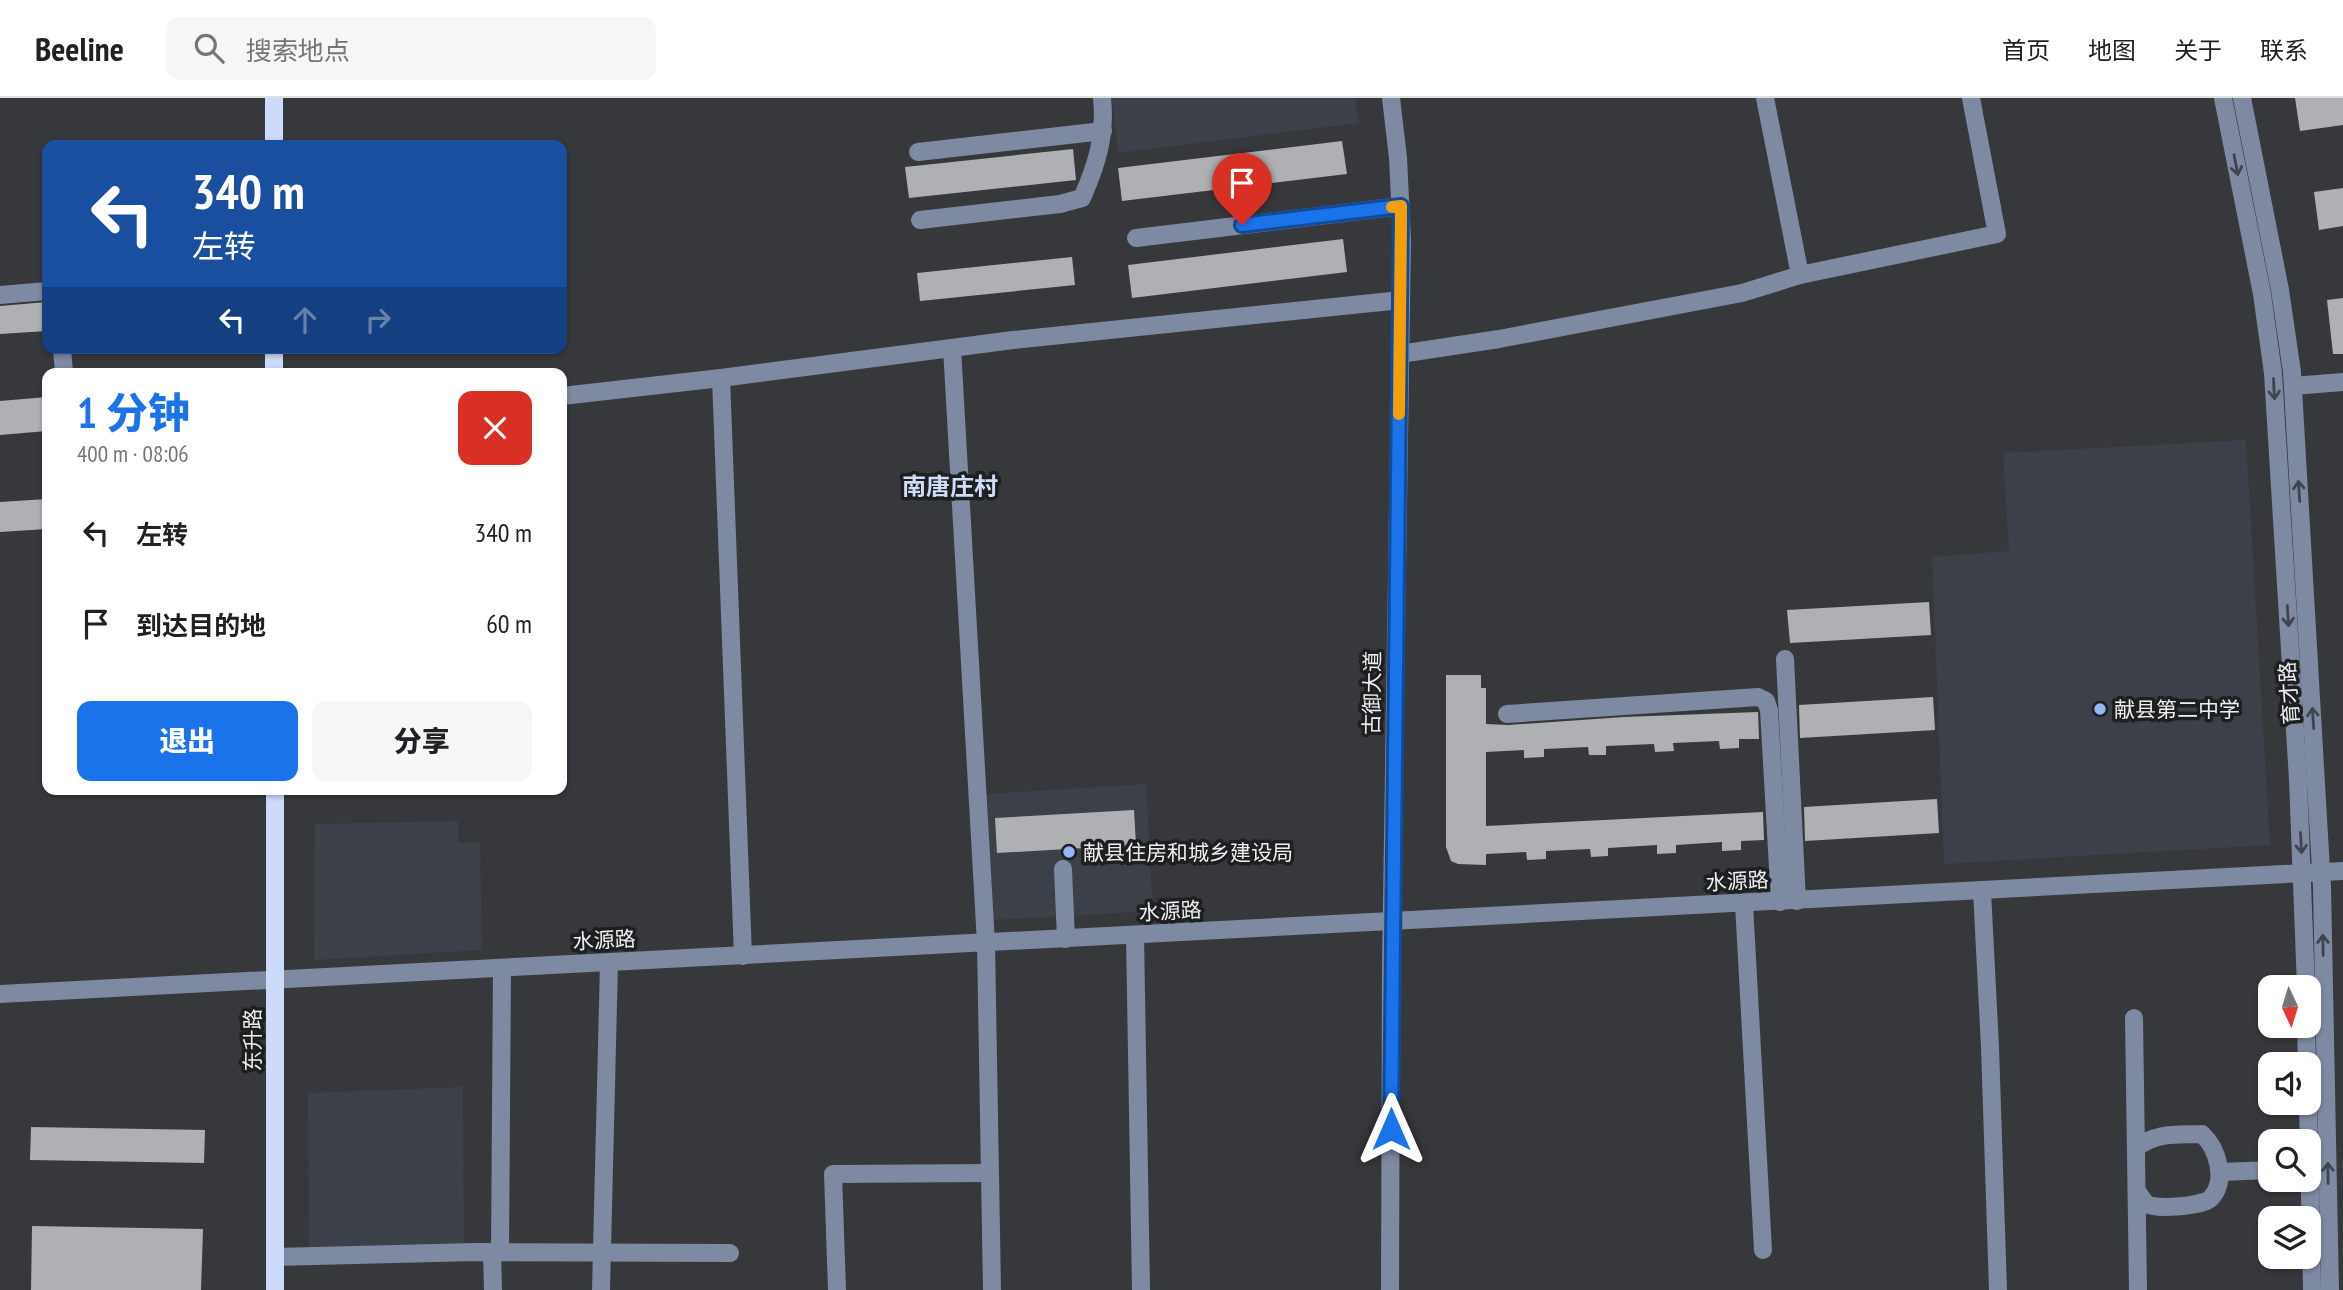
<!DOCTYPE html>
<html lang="zh">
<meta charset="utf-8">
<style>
body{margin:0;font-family:"PT Sans Narrow","Noto Sans SC",sans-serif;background:#f6f6f6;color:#202124;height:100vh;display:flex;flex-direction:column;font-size:26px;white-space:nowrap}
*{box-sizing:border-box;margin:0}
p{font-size:23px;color:#757577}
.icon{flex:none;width:38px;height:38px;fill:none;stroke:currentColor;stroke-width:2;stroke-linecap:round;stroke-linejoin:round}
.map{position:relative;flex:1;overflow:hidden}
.details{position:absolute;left:42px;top:270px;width:525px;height:427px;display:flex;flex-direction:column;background:#fff;border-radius:14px;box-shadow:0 2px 5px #0004}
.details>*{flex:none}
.top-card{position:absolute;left:42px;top:42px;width:525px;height:214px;border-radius:14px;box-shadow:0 2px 5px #0004;background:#1a4fa0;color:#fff;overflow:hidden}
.needle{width:46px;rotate:176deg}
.fabs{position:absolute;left:2258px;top:877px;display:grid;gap:14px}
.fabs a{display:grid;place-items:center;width:63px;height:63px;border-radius:14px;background:#fff;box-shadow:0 2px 5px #0004;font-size:35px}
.pin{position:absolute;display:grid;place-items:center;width:60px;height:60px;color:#fff;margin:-72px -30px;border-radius:50% 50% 50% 0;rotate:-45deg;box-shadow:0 0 7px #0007}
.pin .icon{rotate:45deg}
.me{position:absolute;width:77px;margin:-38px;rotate:0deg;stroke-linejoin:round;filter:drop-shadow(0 0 5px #0008)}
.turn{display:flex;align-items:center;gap:24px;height:147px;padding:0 35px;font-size:32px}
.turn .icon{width:91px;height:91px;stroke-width:2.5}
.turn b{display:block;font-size:49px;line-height:60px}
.lanes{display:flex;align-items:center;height:66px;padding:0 35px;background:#0003;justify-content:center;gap:35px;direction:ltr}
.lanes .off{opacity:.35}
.round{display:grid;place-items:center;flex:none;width:74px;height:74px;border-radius:14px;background:#f6f6f6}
.head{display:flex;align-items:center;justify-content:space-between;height:119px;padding:0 35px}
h1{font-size:42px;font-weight:800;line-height:52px;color:#1a73e8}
.cta{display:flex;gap:14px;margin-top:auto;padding:14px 35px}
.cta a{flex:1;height:80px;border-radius:14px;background:#1a73e8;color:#fff;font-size:28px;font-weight:800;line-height:80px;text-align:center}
.cta a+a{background:#f6f6f6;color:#202124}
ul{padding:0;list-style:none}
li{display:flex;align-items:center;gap:21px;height:91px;padding:0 35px}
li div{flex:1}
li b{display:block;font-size:26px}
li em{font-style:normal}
header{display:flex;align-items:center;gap:42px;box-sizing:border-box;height:98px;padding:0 35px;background:#fff;border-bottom:2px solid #e0e0e0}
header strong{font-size:33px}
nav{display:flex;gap:38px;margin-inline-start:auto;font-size:24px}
.search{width:490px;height:63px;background:#f6f6f6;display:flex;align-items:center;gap:18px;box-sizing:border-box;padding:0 24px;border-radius:14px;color:#757577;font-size:26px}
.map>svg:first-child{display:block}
</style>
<header>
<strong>Beeline</strong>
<div class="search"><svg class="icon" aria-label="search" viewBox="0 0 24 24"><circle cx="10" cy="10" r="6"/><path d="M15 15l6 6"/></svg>搜索地点</div>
<nav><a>首页</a><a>地图</a><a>关于</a><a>联系</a></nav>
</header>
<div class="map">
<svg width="2343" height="1192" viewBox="0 0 2343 1192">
<rect width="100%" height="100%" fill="#36383b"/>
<g fill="#3c4149">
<path d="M1112 0H1355L1359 25 1118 55Z"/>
<path d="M2246 342 2270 747 1944 766 1932 459 2009 453 2003 355Z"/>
<path d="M1146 686 1153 813 993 822 986 696Z"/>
<path d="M458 723V745H480L482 852 314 862 315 726Z"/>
<path d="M463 989 464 1147 309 1153 308 995Z"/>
</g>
<g fill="#afb0b4">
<path d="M2295 0H2343V27L2300 33Z"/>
<path d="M1342 43 1347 76 1122 103 1118 70Z"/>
<path d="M1073 51 1076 82 909 100 905 69Z"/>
<path d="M2343 90V128L2319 132 2314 94Z"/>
<path d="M1343 141 1347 174 1132 200 1128 167Z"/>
<path d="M1072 159 1075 187 920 203 917 175Z"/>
<path d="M2343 200V256H2333L2327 202Z"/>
<path d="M47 204V233L0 236V208Z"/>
<path d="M47 299V333L0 337V303Z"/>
<path d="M47 401V431L0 434V404Z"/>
<path d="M1929 504 1931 537 1790 545 1787 512Z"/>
<path d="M1446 577H1481V590H1486V626L1508 627 1624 619 1758 614 1759 641H1739V650L1720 651 1719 643 1673 645 1674 653 1655 654 1654 646 1606 648V657H1589L1588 649 1544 651V659L1524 660V652L1486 654V728L1763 714 1764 742 1741 743V752L1722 753V744L1676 747V755L1657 756V747L1608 750V758L1591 759 1590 751 1546 753V761L1527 762 1526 754 1486 756V767L1458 766 1451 763 1446 749Z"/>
<path d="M1933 599 1935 632 1800 640 1799 607Z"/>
<path d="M1937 701 1939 735 1805 743 1804 709Z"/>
<path d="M1134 712 1136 747 997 755 995 720Z"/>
<path d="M31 1029 205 1032 204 1065 30 1062Z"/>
<path d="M32 1128 203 1131 201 1192H31Z"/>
</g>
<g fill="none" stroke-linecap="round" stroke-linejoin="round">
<g stroke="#7e89a2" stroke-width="18">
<path d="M1765 0 1800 177"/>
<path d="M2223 0 2262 196 2273 275 2298 682 2306 889"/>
<path d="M2242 0 2280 192 2292 274 2322 789 2330 1192"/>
<path d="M918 54 1103 33"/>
<path d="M920 122 1060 106 1082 100C1097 66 1106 37 1102 0"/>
<path d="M1136 140 1401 108"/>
<path d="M0 197 47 193"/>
<path d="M62 250 64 275"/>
<path d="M952 250 986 845 992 1192"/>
<path d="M1400 256 1499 241 1742 195 1800 177 1997 136 1971 0"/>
<path d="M721 280 743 858"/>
<path d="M2293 288 2343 284"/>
<path d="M562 298 721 280 1013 242 1401 202"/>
<path d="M1785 561 1797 803"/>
<path d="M1507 616 1758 599 1766 603 1769 612 1780 804"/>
<path d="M1063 771 1066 841"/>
<path d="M1982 793 1990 949 1998 1192"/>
<path d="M1744 806 1763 1152"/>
<path d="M1135 837 1141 1192"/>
<path d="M0 896 2343 773"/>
<path d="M2134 920 2138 1192"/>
<path d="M2306 928 2307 966"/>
<path d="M2308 1004 2312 1192"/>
<path d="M2136 1050C2157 1034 2176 1037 2202 1036 2218 1051 2227 1083 2211 1100 2204 1108 2156 1112 2147 1106 2143 1103 2140 1097 2137 1093"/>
<path d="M2221 1074 2270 1072"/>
<path d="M492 1154 493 1192"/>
<path d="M500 1154 502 870"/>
<path d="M275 1159 475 1154 730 1155"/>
<path d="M601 1192 609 865"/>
<path d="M837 1192 833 1076 989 1075"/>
<path d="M1390 1192 1391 871 1402 142 1398 60 1391 0"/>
</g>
<g stroke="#ccdbf9" stroke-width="18">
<path d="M274 0V47"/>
<path d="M274 250V275"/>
<path d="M275 691V1192"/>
</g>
</g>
<defs><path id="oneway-shaft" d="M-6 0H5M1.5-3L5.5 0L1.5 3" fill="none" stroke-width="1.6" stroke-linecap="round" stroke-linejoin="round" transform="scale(1.75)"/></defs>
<g stroke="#40444e">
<use href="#oneway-shaft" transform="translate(2236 67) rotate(79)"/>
<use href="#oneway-shaft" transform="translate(2274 291) rotate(87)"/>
<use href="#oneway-shaft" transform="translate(2299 393) rotate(-94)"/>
<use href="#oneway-shaft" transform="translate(2288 518) rotate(86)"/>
<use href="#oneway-shaft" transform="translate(2313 620) rotate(-94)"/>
<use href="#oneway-shaft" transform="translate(2301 745) rotate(87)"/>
<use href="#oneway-shaft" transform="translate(2323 847) rotate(-91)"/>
<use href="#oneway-shaft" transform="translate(2328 1075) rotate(-91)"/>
</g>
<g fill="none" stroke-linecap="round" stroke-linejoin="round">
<defs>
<path id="route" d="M1242 127 1401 108 1391 1031"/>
</defs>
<use href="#route" stroke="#114b97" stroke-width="18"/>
<use href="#route" stroke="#1a73e8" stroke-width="12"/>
<path stroke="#f59e0b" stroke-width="12" d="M1392 109 1401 108V125L1399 316"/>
</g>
<g fill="#95b6fd" stroke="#1e1f20" stroke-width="2.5">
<circle cx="2100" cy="611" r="7"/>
<circle cx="1069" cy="754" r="7"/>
</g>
<g text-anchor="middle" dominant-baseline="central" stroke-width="7" stroke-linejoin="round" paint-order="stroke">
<g font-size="21" fill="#edeef0" stroke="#1e1f20">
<text transform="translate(1372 595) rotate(-89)">古御大道</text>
<text transform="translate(2289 595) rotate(-94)">育才路</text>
<text transform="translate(1737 783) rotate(-3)">水源路</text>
<text transform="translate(1170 813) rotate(-3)">水源路</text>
<text transform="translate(604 842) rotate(-3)">水源路</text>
<text transform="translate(252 942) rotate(-90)">东升路</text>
</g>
<g font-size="21" fill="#edeef0" stroke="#1e1f20" text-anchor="start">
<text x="2114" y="611">献县第二中学</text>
<text x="1083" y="754">献县住房和城乡建设局</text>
</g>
<g font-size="24" font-weight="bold" fill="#cfddf8" stroke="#1e1f20">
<text x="950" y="388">南唐庄村</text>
</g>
</g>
</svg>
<div class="fabs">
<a><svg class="needle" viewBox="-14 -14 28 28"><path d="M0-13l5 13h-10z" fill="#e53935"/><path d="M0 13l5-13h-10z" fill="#757577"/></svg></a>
<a><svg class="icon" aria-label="sound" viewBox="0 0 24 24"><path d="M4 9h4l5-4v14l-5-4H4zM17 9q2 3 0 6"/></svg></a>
<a><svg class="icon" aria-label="search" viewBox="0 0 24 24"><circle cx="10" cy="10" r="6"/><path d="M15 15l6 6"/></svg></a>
<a><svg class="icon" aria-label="layers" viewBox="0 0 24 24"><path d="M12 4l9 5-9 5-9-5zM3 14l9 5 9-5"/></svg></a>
</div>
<div class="pin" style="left:1242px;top:127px;background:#d93025"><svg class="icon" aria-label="arrive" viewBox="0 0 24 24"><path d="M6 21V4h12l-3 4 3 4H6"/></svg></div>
<svg class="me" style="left:1391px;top:1031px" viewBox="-20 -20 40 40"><path d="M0-17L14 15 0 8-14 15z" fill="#1a73e8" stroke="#fff" stroke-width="4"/></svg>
<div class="top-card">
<div class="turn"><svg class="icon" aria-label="left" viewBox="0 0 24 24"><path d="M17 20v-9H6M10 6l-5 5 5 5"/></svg><div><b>340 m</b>左转</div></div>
<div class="lanes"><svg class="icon" aria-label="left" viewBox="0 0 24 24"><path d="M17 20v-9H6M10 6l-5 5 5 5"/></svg><svg class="icon off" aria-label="ahead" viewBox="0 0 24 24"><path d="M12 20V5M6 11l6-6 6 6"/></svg><svg class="icon off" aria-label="right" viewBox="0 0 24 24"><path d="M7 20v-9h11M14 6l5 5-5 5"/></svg></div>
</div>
<section class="details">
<div class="head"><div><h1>1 分钟</h1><p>400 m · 08:06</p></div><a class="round" style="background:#d93025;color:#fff"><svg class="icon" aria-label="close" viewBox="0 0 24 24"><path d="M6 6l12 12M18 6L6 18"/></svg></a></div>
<ul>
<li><svg class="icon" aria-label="left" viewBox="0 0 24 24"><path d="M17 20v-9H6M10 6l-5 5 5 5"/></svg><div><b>左转</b></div><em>340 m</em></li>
<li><svg class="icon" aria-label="arrive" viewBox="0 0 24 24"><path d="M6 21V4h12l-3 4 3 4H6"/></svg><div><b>到达目的地</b></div><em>60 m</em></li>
</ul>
<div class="cta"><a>退出</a><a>分享</a></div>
</section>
</div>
